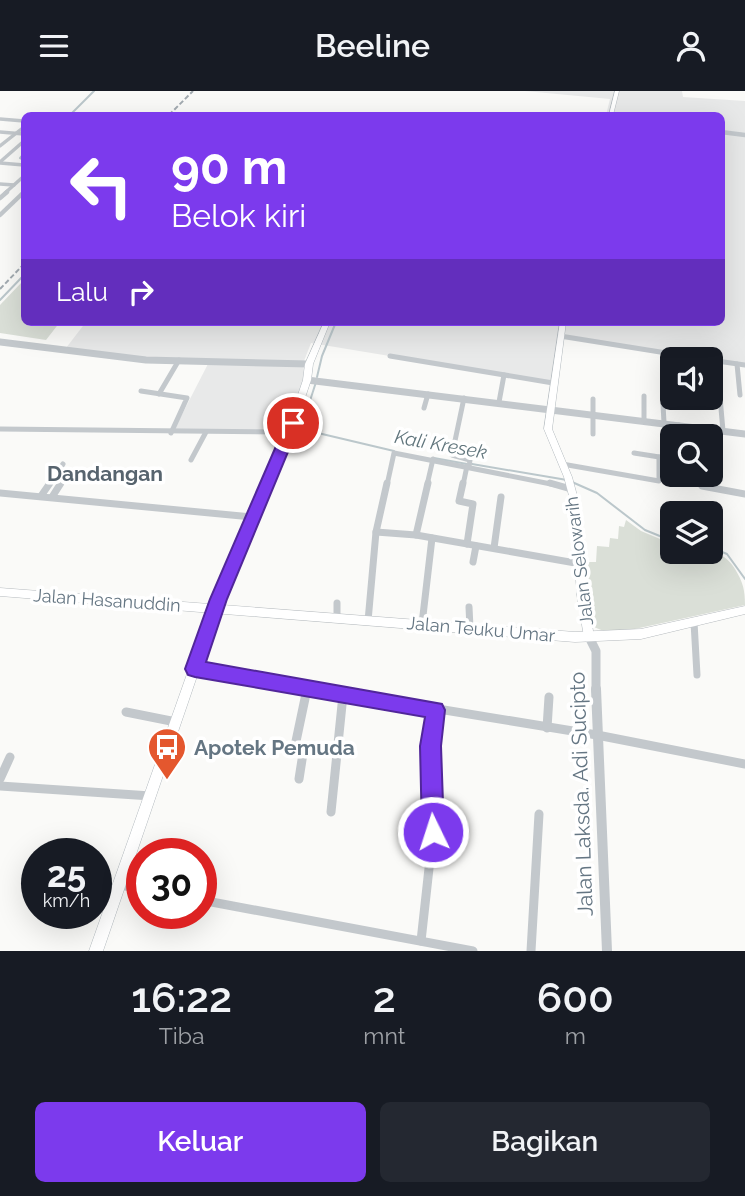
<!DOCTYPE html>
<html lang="id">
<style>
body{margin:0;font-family:Raleway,sans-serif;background:#242831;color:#f1f3f6;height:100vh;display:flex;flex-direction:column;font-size:26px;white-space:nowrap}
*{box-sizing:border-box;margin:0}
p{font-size:23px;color:#9ea1a6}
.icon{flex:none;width:38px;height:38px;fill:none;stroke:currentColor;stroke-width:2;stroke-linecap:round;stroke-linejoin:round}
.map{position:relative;height:860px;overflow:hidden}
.sheet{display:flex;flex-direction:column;background:#171b24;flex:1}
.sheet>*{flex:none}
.banner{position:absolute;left:21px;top:21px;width:704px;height:214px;border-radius:10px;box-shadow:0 7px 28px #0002;background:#7c3aed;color:#fff;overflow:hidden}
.tools{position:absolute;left:660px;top:256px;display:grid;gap:14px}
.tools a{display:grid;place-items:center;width:63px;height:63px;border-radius:10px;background:#171b24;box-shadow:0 7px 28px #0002;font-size:35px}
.speed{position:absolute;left:21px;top:747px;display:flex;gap:14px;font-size:35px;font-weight:700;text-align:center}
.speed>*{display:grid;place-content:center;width:91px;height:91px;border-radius:50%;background:#171b24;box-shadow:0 7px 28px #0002;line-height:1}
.speed small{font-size:18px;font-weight:400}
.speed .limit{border:10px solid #d22;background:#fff;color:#111}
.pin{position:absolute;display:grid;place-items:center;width:60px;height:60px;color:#fff;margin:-30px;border:4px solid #fff;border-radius:50%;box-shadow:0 2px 7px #0007}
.me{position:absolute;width:77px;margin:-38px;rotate:356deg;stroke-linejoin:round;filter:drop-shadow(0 0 5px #0008)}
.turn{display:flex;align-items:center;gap:24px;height:147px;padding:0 35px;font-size:32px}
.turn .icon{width:91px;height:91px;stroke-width:2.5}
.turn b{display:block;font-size:49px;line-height:60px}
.then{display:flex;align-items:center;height:66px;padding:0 35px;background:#0003;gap:14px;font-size:26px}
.eta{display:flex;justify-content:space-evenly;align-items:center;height:119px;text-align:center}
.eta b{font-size:42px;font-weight:600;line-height:49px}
.button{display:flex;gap:14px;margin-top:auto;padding:14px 35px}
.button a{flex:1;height:80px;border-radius:10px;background:#7c3aed;color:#fff;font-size:28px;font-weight:600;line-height:80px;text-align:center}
.button a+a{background:#242831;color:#f1f3f6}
header{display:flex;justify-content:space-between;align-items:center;height:91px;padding:0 35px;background:#171b24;font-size:32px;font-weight:600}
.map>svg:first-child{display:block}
</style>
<header><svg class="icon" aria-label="menu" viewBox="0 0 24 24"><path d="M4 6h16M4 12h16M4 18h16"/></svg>Beeline<svg class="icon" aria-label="person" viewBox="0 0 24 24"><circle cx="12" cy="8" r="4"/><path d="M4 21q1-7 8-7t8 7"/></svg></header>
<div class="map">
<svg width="745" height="860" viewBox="0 0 745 860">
<rect width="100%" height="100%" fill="#fafaf8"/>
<path fill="#e8e9e9" d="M525 0H682L683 6 745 10V273L559 244 553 292 311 252 304 270 303 292 288 340 173 341 210 269 145 267 66 257 86 231H721V24H606L610 8Z"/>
<g fill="#dadfd7">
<path d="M22 191 24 192V231H60L46 249 0 242V214Z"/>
<path d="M626 429 641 440 672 453V460C698 460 720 454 735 478 743 491 745 499 745 514L621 541H606L594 536 589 513 588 471H596L597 455 609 456 610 447 618 448 619 435 624 436Z"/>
</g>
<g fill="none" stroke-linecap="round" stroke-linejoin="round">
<g stroke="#bbc7cb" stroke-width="2">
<path d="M70 24 94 0"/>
<path d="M24 62 20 67 24 69"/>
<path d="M0 209 24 184"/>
<path d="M317 286 322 265 336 231"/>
<path d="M316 291 301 338 394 360"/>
<path d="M434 367 467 373"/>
<path d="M472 373 567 389"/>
<path d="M572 391 597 402 645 439 672 450"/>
<path d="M710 456 727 463 745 488"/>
</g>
<defs>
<g id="secondary">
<path d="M615 0H619L613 24H609Z"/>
<path d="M324 231H330L313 273 311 289 291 348 220 518 103 860H89L210 518 283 348 303 289 305 273Z"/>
<path d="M560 231H566L552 338 572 386 579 412 587 504 594 546 593 549 589 550 585 549 584 546 577 504 571 412 564 386 544 338Z"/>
</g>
<path id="primary" d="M0 497 575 541 641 538 745 515V523L641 548 575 551 0 505Z"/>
</defs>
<use href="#secondary" stroke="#b3babf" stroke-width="1"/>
<use href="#primary" stroke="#b5babe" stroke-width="1"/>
<g stroke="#c3c8cc" stroke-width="3.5">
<path d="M0 28 24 30"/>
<path d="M0 41 24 43"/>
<path d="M0 55 24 36"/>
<path d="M0 71 24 50"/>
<path d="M0 72 24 74"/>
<path d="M0 93 14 94"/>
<path d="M5 102 24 85"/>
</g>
<g stroke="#c3c8cc" stroke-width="4.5">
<path d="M0 107 7 101"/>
<path d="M0 124 24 101"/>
</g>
<g stroke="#c3c8cc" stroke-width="5">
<path d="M560 245 704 268"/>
<path d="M665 261 667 297"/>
<path d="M390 265 553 292"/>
<path d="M710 269 745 274"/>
<path d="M737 273 740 304"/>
<path d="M141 300 187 307 171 342"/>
<path d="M159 303 179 269"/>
<path d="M644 305V330"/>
<path d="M720 306 723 340"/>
<path d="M464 307 452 364 470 369 469 376"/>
<path d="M593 308V343"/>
<path d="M499 311 504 284"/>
<path d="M663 313 664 332"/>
<path d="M424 317 428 303"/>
<path d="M679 334 680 345"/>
<path d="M0 338 289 341"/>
<path d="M634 362 672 368"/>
<path d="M191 369 206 341"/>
<path d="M562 373 659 390V366"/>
<path d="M49 394 63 373"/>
<path d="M60 394 68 380"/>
<path d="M387 394 394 362 556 394"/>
<path d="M427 394 433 368"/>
<path d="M463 394 467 375"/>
</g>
<g stroke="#c3c8cc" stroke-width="7">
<path d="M463 392 459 410 473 413 467 453"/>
<path d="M550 392 571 398"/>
<path d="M702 395 745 403"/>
<path d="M0 402 252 426"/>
<path d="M41 405 50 392"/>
<path d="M52 406 61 392"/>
<path d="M376 441 416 444 581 473"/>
<path d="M416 444 428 392"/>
<path d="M494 457 501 406"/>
<path d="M473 471 476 455"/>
<path d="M337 512V528"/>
<path d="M469 516 470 537"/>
<path d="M368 530 376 441 387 392"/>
<path d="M694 531 697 584"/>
<path d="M422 533 432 447"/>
<path d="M195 578 327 600"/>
<path d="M306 600 307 597"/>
</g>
<g stroke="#c3c8cc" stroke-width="9">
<path d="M316 598 597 644 745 673"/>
<path d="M126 621 176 631"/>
<path d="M547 637 549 606"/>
<path d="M0 688 10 666"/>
<path d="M299 688 304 656 295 655 307 598"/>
<path d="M0 695 151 705"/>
<path d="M331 721 343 604"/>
<path d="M120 794 142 798"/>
<path d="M201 809 473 860"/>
<path d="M421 850 433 741 431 655 435 619"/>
<path d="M531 860 539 723"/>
</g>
<path stroke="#c3c8cc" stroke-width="4.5" d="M721 41 745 44"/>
<g stroke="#c3c8cc" stroke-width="7">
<path d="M0 251 146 269 309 273"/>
<path d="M307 289 745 343"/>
</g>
<path stroke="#c3c8cc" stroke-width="9" d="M589 546 596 560V600"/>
<path stroke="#c3c8cc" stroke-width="10" d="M596 598 607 860"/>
<use href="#secondary" fill="#fff" fill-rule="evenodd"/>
<use href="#primary" fill="#fff" fill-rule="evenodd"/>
<g stroke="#a2aab0" stroke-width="2" stroke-dasharray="5 2.5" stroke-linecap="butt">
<path d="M169 24 193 0"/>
<path d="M0 198 24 173"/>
</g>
</g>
<path fill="#7c3aed" stroke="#51269a" stroke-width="2" d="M293 328 300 332 227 508 206 571 442 613 445 619 441 655 444 741 441 749 433 752 426 749 422 741 420 655 425 626 195 586 188 584 185 578 210 508 286 332Z"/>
<defs>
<symbol id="bus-pin" viewBox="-11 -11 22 30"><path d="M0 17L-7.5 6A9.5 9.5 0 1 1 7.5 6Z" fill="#e4572e" stroke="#fff"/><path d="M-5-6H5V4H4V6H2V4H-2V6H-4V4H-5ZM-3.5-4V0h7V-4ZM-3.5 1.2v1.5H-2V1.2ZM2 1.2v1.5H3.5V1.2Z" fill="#fff"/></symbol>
</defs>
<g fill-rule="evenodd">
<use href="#bus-pin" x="145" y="634" width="44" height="60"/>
</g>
<g text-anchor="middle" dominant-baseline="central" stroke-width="7" stroke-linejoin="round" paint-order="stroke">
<g font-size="18" fill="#657683" stroke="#fff">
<text transform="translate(579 470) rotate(-97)">Jalan Selowarih</text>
<text transform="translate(107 509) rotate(4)">Jalan Hasanuddin</text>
<text transform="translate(481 538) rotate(5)">Jalan Teuku Umar</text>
</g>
<g font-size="19" font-style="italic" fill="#60757c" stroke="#fff">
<text transform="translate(441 353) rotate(10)">Kali Kresek</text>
</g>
<g font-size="21" font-weight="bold" fill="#57646e" stroke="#fff">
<text x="105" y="382">Dandangan</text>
</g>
<g font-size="21" font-weight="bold" fill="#657683" stroke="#fff" text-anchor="start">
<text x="194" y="656">Apotek Pemuda</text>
</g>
<g font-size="21" fill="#657683" stroke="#fff">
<text transform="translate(581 703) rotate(-92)">Jalan Laksda. Adi Sucipto</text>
</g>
</g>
</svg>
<div class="tools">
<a><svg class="icon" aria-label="sound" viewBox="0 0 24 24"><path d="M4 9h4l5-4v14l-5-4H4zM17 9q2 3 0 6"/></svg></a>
<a><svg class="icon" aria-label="search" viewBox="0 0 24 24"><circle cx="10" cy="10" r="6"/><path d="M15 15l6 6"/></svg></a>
<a><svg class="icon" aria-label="layers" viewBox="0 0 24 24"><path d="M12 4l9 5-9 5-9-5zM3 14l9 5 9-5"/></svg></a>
</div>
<div class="speed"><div>25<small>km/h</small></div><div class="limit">30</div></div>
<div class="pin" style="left:293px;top:332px;background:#d93025"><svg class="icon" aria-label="arrive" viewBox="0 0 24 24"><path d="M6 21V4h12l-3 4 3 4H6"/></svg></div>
<svg class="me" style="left:433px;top:741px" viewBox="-20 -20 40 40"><circle r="17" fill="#7c3aed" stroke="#fff" stroke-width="3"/><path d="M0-11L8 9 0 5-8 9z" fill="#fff"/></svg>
<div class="banner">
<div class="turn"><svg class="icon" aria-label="left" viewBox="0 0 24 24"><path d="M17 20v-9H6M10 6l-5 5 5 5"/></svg><div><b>90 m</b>Belok kiri</div></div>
<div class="then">Lalu<svg class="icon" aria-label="right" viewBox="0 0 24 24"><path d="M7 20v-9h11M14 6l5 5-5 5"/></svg></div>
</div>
</div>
<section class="sheet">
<div class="eta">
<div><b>16:22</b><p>Tiba</p></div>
<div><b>2</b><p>mnt</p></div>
<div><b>600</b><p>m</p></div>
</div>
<div class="button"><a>Keluar</a><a>Bagikan</a></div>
</section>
